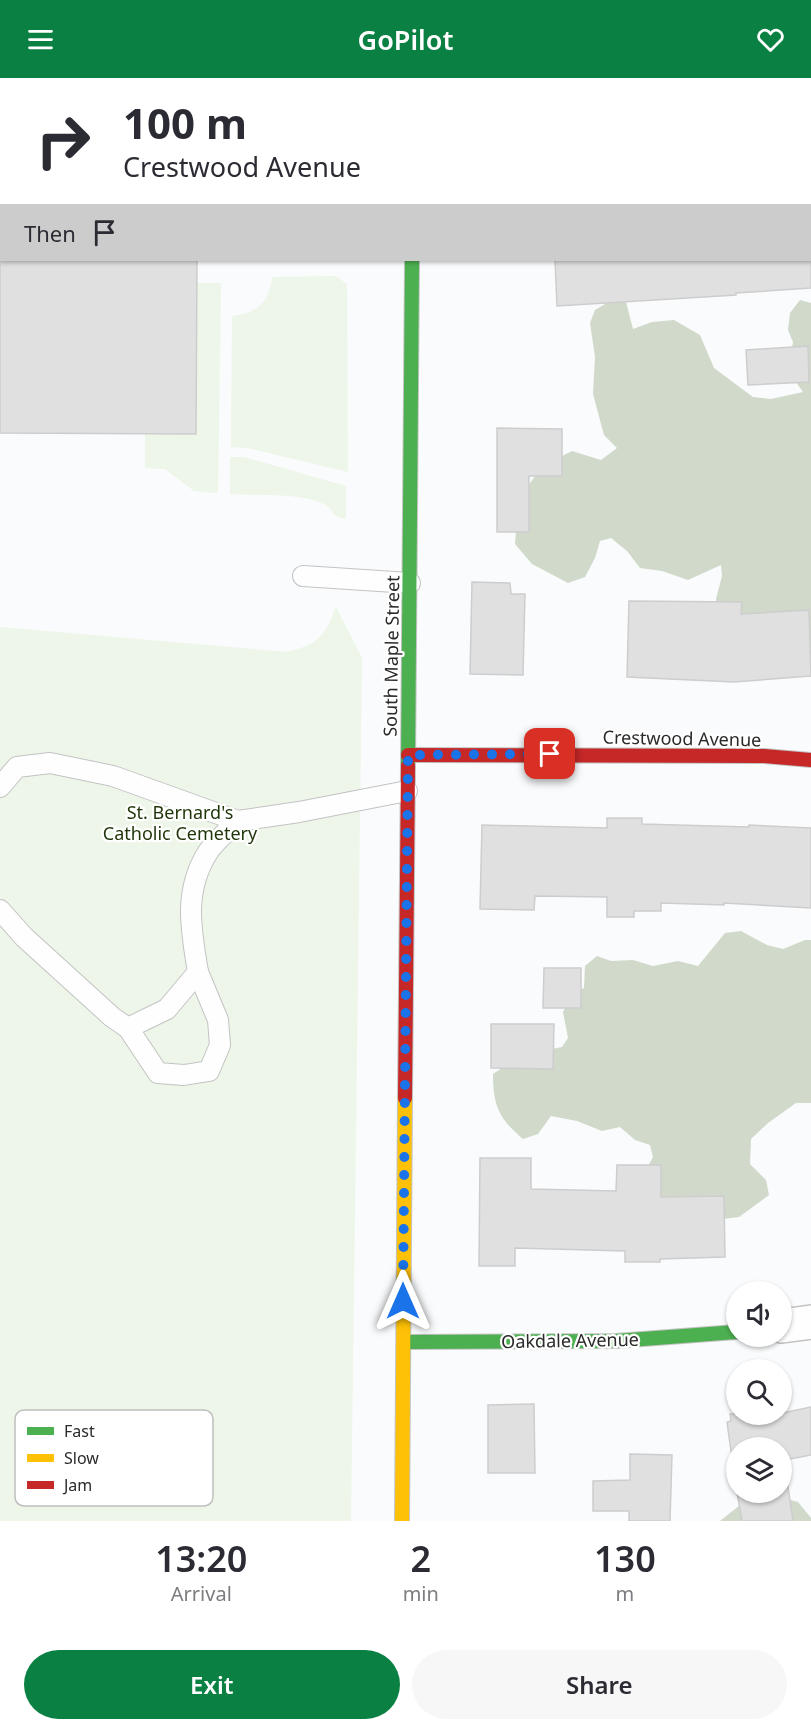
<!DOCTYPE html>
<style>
body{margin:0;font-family:"Noto Sans",sans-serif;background:#f7f7f7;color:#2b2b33;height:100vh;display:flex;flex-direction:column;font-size:22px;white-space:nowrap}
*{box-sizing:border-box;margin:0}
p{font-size:20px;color:#7c7c81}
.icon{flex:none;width:33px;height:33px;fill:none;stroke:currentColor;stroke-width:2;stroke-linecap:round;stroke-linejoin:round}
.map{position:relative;height:1443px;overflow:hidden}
.side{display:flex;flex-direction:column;background:#fff;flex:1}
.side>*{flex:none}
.banner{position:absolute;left:0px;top:0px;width:812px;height:183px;box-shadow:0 2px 4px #0004;background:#fff;color:#2b2b33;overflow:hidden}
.buttons{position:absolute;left:726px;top:1203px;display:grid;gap:12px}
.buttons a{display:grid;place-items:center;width:66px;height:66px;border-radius:50%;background:#fff;box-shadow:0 2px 4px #0004;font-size:30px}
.pin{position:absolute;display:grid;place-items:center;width:51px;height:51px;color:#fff;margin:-26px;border-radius:12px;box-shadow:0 3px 9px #0006}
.me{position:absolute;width:66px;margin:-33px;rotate:0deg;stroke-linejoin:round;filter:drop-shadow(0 0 4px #0008)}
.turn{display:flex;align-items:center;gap:21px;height:126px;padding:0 24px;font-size:27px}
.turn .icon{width:78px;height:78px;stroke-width:2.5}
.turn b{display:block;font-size:42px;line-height:51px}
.then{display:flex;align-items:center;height:57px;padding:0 24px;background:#0003;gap:12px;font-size:22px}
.eta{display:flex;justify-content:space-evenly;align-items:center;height:102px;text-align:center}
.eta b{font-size:36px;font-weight:600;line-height:42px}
.button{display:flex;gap:12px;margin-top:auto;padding:12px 24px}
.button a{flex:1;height:69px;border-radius:36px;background:#0b8043;color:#fff;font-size:24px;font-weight:600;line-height:69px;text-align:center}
.button a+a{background:#f7f7f7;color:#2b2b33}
header{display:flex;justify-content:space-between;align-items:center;height:78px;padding:0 24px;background:#0b8043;color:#fff;font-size:27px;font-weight:600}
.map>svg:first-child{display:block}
</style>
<header><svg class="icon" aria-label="menu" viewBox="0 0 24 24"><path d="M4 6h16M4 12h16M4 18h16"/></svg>GoPilot<svg class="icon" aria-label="heart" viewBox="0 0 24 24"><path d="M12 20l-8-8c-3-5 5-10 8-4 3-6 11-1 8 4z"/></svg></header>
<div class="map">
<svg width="811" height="1443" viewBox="0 0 811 1443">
<rect width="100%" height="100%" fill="#fafbfc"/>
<g fill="#edf6e8">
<path d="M336 198 347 206 348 394 248 370 231 369 232 238C256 236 270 224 272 199Z"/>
<path d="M197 205H221L218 415 194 413 165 391 145 390V356H196Z"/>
<path d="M230 379H244L346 408V441C330 438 334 431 324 426 299 414 257 418 230 416Z"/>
<path d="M336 529 362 580 351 1443H0V549L287 574C319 566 324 559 336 529Z"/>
</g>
<g fill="#d0d9ca">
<path d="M612 222 626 224 633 251 652 244 674 242 700 257 714 290 753 319 771 321 803 314 793 300 790 282 793 264 788 252 790 235 800 222 811 225V570L801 574 721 551 716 521 722 498 721 487 688 502 662 493 640 490 627 473 611 460 600 463 595 480 585 499 568 505 532 486 515 466C517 436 523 402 550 384 556 380 565 377 572 373L601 382 617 370 604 357 593 316 595 279 590 245 595 232Z"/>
<path d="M741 853 767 867 783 871 805 862H811V1025H796L768 1045 751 1061 750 1086 766 1102 769 1117 739 1139 714 1142 666 1124 644 1096 653 1079 650 1067 635 1062 620 1049 602 1053 577 1043 551 1038 538 1056 523 1061C499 1041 493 1027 493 996L522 977 562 969 568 960 563 934 572 915 584 910 585 888 597 878 611 883 633 882 653 888 678 883 698 888 725 855Z"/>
<path d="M780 1419 798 1424 811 1440V1443H720L745 1423Z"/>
</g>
<g fill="#e0e0e1" stroke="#cdcdce" stroke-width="1.5">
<path d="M0 182H197L196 356 0 355Z"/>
<path d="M555 182H811V210L736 215V217L557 228Z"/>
<path d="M808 268 809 304 748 307 746 272Z"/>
<path d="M497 350 562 351V398H529V454H497Z"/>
<path d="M472 504 510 505 511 516H525L523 597 470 596Z"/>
<path d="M629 523 742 524 741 536 809 532 811 598 734 604 627 599Z"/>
<path d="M607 740H642V746L749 749V747L811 750V830L724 825V827L661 825V833H634V839H607V819L535 818 534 832 480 831 482 747 607 750Z"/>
<path d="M544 890H581V930H543Z"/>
<path d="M491 946H554L553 991 491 990Z"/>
<path d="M480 1080H531V1111L616 1113 617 1087H661V1119L724 1118 725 1179 660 1181V1184H625V1173L515 1170V1188H479Z"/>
<path d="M534 1326 535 1395H488V1327Z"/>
<path d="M811 1329V1377L784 1382 793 1443H742L737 1414H782V1370H736V1409L727 1344 731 1343 730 1336H782V1335Z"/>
<path d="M630 1376 672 1377 670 1443H629V1433H593V1403L630 1402Z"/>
</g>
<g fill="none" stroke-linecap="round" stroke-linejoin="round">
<defs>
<g id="lane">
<path d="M734 2V0"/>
<path d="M303 498 410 505"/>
<path d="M0 709 17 689 50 685 113 698 238 743 299 734 407 713"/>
<path d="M0 832 24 859 112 939 128 950 167 931 198 894C191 852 183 813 208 774 215 763 228 753 238 743"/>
<path d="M128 950 158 995 184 997 209 993 220 967 218 942 198 894"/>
</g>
<g id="street">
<path d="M810 66H811"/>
<path d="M782 1248 811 1244"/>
</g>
<g id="fast">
<path d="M414 0V2"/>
<path d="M408 688 412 182"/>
<path d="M404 1264 616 1263 736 1254"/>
</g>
<path id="slow" d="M402 1443 405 1020"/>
<g id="jam">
<path d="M408 677 764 678 811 682"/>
<path d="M405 1020 408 688"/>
</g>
</defs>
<use href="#lane" stroke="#c3c3c4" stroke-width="22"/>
<use href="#street" stroke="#c3c3c4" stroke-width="36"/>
<use href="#fast" stroke="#c3c3c4" stroke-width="16"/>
<use href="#slow" stroke="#c3c3c4" stroke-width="16"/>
<use href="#jam" stroke="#c3c3c4" stroke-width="16"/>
<use href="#lane" stroke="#fefeff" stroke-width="20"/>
<use href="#street" stroke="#fefeff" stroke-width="33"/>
<use href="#fast" stroke="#4caf50" stroke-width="14"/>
<use href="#slow" stroke="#ffc107" stroke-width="14"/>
<use href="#jam" stroke="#c62828" stroke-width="14"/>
</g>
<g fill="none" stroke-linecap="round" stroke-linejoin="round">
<path stroke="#1a73e8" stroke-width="10" stroke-dasharray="0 18" d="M403 1223 408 677 550 676"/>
</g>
<g text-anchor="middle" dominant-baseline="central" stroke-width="4.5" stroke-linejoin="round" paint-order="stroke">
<g font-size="18" fill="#2a2a2b" stroke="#fff">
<text transform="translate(391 578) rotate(-89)">South Maple Street</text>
<text transform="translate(682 660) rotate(1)">Crestwood Avenue</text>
<text transform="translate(570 1262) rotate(-1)">Oakdale Avenue</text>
</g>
<g font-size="18" fill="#1f3408" stroke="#fff">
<text x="180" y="734">St. Bernard's<tspan x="180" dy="21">Catholic Cemetery</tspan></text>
</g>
</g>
<rect x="15" y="1332" width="198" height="96" rx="9" fill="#fff" stroke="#bfbfbf" stroke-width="1.5"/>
<rect x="27" y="1349" width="27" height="8" fill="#4caf50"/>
<rect x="27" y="1376" width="27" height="8" fill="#ffc107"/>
<rect x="27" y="1403" width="27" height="8" fill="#c62828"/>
<g font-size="16" fill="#2a2a2b">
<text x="64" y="1359">Fast</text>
<text x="64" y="1386">Slow</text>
<text x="64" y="1413">Jam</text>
</g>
</svg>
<div class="buttons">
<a><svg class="icon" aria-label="sound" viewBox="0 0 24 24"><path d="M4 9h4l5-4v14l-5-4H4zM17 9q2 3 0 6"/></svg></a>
<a><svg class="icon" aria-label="search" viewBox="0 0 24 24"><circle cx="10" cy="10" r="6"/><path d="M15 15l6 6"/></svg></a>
<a><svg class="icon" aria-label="layers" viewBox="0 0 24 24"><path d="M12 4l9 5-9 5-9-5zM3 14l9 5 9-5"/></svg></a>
</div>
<div class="pin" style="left:550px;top:676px;background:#d93025"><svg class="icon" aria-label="arrive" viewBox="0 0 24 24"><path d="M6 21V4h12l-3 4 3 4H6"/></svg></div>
<svg class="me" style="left:403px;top:1223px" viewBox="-20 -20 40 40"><path d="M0-17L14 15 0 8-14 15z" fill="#1a73e8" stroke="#fff" stroke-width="4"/></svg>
<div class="banner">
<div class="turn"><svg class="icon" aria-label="right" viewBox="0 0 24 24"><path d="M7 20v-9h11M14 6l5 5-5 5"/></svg><div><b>100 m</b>Crestwood Avenue</div></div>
<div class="then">Then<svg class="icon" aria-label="arrive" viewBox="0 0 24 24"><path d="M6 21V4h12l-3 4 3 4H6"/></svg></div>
</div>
</div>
<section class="side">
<div class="eta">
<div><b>13:20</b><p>Arrival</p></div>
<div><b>2</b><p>min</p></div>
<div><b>130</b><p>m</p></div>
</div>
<div class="button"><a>Exit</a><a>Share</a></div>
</section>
